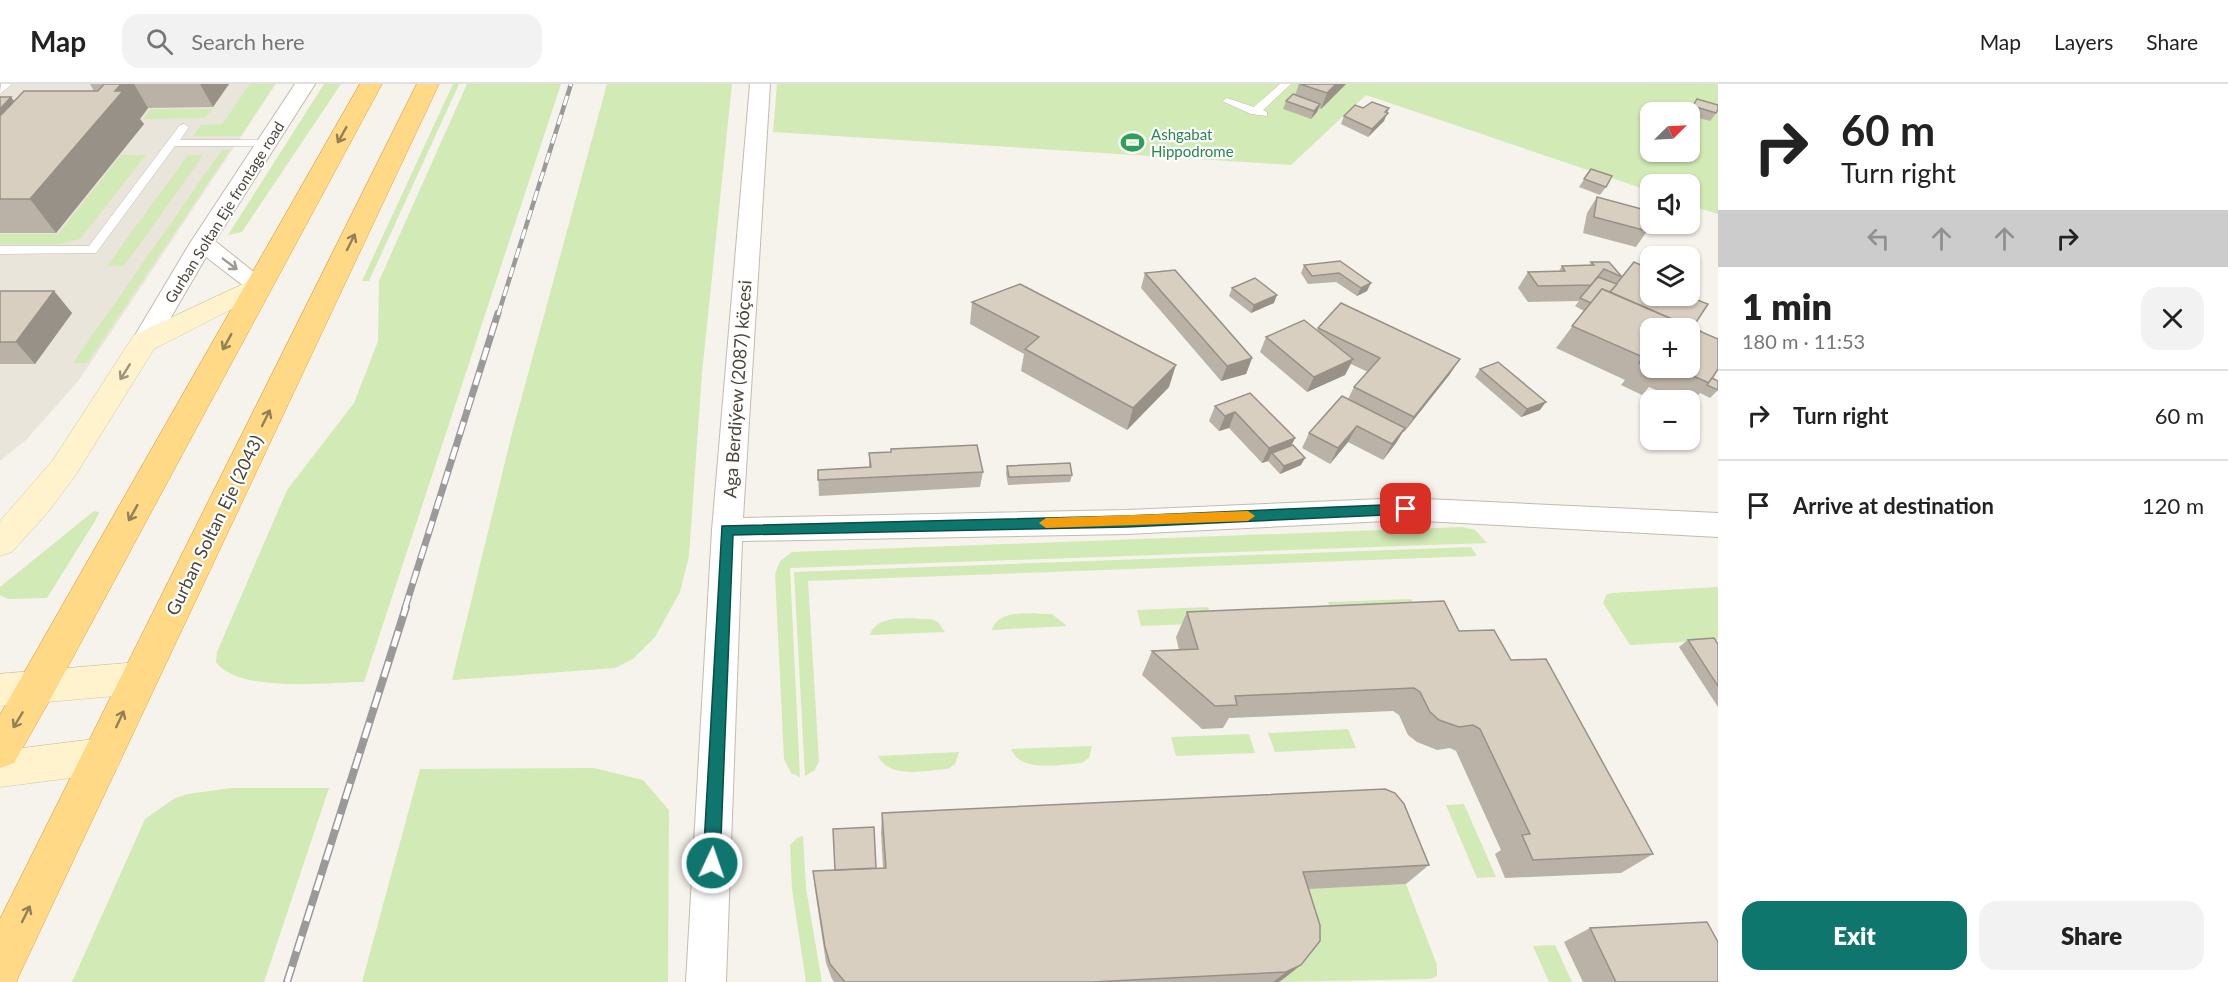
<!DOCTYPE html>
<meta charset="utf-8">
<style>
body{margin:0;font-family:Lato,sans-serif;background:#f2f2f2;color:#222;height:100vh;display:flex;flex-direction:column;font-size:22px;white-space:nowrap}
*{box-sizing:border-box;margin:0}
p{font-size:20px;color:#767676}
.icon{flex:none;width:33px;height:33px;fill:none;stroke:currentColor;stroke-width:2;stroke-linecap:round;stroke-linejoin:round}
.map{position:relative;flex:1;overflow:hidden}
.drawer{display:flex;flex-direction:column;background:#fff;width:510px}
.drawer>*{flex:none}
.top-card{background:#fff;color:#222;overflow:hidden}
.needle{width:39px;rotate:66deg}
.fabs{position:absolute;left:1640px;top:18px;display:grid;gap:12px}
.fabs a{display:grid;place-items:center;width:60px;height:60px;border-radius:12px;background:#fff;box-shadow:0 2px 4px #0004;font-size:30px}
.pin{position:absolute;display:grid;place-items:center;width:51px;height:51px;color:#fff;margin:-26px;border-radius:12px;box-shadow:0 3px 9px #0006}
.me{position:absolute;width:66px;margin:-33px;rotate:3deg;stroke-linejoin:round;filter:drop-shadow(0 0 4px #0008)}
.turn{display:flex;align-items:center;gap:21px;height:126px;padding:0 24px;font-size:27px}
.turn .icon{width:78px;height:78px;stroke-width:2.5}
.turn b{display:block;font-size:42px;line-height:51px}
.lanes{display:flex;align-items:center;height:57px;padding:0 24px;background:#0003;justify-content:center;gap:30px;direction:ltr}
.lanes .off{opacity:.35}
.round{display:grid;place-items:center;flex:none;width:63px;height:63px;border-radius:18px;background:#f2f2f2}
.head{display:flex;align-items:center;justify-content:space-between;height:102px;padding:0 24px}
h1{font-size:36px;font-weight:800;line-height:45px}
.cta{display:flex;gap:12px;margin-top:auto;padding:12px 24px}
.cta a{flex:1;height:69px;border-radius:18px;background:#0f766e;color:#fff;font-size:24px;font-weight:800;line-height:69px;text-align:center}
.cta a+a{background:#f2f2f2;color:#222}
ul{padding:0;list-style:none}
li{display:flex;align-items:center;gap:18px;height:90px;padding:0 24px;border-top:2px solid #e0e0e0}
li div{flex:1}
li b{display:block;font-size:22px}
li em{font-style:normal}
header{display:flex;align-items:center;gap:36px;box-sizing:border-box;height:84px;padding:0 30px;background:#fff;border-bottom:2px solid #e0e0e0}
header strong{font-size:28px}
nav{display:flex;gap:33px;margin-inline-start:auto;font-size:21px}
.search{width:420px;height:54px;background:#f2f2f2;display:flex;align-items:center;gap:15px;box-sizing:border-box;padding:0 21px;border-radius:18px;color:#767676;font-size:22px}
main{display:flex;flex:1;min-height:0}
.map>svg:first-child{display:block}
</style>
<header>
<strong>Map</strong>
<div class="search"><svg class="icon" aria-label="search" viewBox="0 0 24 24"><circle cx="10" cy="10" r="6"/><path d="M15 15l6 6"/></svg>Search here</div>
<nav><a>Map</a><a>Layers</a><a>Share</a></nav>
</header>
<main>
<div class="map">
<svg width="1718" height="898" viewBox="0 0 1718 898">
<rect width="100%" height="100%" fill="#f6f3ec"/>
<path fill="#eae5da" d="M0 0H276L79 296 27 355 0 377Z"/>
<g fill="#d2eab5" fill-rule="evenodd">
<path d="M250 0H275L241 52H193L201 41 222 40Z"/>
<path d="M324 0H341L242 148 228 151Z"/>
<path d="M453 0H459L369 197H362Z"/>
<path d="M467 0H561L364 598C328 598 240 610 216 578L217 568 287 406 354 319 378 257 379 197Z"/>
<path d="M607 0H732L702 289 689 472 680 508 655 553 633 575 615 584 452 596 513 345Z"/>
<path d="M777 0H1718V130L1689 121V100H1650V107L1366 11 1291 81 773 48ZM1650 28H1689V68H1650Z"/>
<path d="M151 25H212L205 34 143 35Z"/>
<path d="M222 66H230L87 279H73Z"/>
<path d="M121 71H146L80 155 60 160H0V150H58Z"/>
<path d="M188 71H203L124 182H107Z"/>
<path d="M94 427 99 428 95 437 47 514 8 515 0 511V503Z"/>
<path d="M1462 443 1475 446 1487 459 790 484 800 693 791 689 784 675 775 490 780 477 792 468Z"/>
<path d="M1471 463 1477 472 808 497 819 677 815 686 805 692 794 488Z"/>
<path d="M1718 503V556L1630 561 1603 519 1606 511 1612 509Z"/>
<path d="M1411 515 1418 531 1334 534 1328 518Z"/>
<path d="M1208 523 1213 539 1141 542 1137 526Z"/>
<path d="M1052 530 1067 542 992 546C997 524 1035 530 1052 530Z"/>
<path d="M931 535 938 538 945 548 870 551C876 529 913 535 931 535Z"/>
<path d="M1348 645 1356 664 1275 668 1268 649Z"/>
<path d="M1249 650 1255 669 1176 672 1171 653Z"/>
<path d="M1092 662 1089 674 1082 679C1061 680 1021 690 1011 665Z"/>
<path d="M959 668 955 680 948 685C926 686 890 696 878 672Z"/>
<path d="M594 684 643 696 669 726 668 898H362L420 685Z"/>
<path d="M231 704H329L264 898H72L145 735 175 714 188 710Z"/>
<path d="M1464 720 1496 793 1477 794 1446 721Z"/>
<path d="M803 752 806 804 822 898H806L792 805 790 761 797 754Z"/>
<path d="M1406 800 1437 881V892L1430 895 1278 898 1285 806Z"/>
<path d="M1555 861 1572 898H1549L1533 862Z"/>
</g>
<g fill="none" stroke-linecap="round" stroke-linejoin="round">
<defs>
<g id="service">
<path d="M1 0H12L0 10Z"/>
<path d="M1280 0H1291L1263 26 1267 28V32L1251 30 1222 17 1227 14 1254 23Z"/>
<path d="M184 40 189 43 180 56H268L273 59 268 62H175L96 169 0 170V162H89L180 41Z"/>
</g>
<g id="minor">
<path d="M295 0H315L215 157 270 201 267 206 258 209 249 206 206 173 153 264 144 267 135 264 131 258 190 159Z"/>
<path d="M750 0H770L743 434 1127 426 1406 414 1718 429V453L1406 436 1127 450 742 457 726 898H686L712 446Z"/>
</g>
<g id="secondary">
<path d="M258 193 267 195 271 201 267 207 154 265 75 392 49 427 12 468 0 472V437L53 376 134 251Z"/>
<path d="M139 578 152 583 157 594 152 605 139 610 0 622V590Z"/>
<path d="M103 654 117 659 122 672 117 685 103 690 0 703V667Z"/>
</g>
<g id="trunk">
<path d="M360 0H382L51 614 14 679 0 684V631Z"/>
<path d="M417 0H439L16 898H0V835Z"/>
</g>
</defs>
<use href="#service" stroke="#c2bbae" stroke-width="1"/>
<use href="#minor" stroke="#c2bbae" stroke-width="2"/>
<use href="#secondary" stroke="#d6c79b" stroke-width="1"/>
<use href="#trunk" stroke="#e0a43c" stroke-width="1"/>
<use href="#service" fill="#fff" fill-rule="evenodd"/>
<use href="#minor" fill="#fff" fill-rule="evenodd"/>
<use href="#secondary" fill="#fff3cd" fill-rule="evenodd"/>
<use href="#trunk" fill="#ffd985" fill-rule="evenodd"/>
<defs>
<path id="rail-far2" d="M498 231 571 0"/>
<path id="rail-far1" d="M405 524 498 229"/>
<path id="rail" d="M287 898 406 523"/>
</defs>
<use href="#rail-far2" stroke="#9a9a9a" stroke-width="4.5"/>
<use href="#rail-far1" stroke="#9a9a9a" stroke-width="7"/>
<use href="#rail" stroke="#9a9a9a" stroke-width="8"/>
<use href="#rail-far2" stroke="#fff" stroke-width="3" stroke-dasharray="10" stroke-linecap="butt"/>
<use href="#rail-far1" stroke="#fff" stroke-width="4.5" stroke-dasharray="13" stroke-linecap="butt"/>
<use href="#rail" stroke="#fff" stroke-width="5" stroke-dasharray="16" stroke-linecap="butt"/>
</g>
<g fill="#bab2a6" fill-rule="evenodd">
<path d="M90 0H229L213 23 148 24 140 35 144 40 56 149H0V13H11L14 18 94 7Z"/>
<path d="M1299 0H1346L1321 25 1319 24 1317 28 1311 35 1283 25 1286 17 1295 11Z"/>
<path d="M1697 15 1716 29 1710 37 1689 31 1688 28Z"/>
<path d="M1363 24 1387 29 1384 37 1368 53 1341 40 1344 32Z"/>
<path d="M1591 85 1606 103 1600 111 1579 103Z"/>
<path d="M1597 113 1647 147 1636 163 1583 149 1587 129Z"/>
<path d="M1340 177 1367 207 1357 212 1336 198 1308 200 1301 189 1304 181Z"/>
<path d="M1591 178 1622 193 1693 243 1712 294 1718 306 1710 314 1700 309 1689 321V316H1679L1649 303 1642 311 1621 301 1625 296 1556 264 1584 227 1575 222 1579 217 1528 218 1518 204 1528 188 1559 187 1562 182H1589ZM1689 244V284H1650Z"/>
<path d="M1145 189 1252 274 1246 290 1221 297 1141 204Z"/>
<path d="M1232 204 1274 219 1251 229 1229 212Z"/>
<path d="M0 207H54L72 229 35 280H0Z"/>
<path d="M972 218 1169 303 1127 346 1021 287 1024 270 970 240Z"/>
<path d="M1318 244 1450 290 1404 348H1403L1396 359 1383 376 1348 358 1330 380 1302 364 1309 349 1348 315 1354 303 1368 288 1351 280 1345 291 1307 308 1260 268 1266 253 1317 246Z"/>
<path d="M1480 285 1540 326 1521 333 1475 293Z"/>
<path d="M1250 309 1295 354 1291 362 1301 381 1280 390 1268 377 1262 379 1229 344 1219 347 1209 337 1215 322Z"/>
<path d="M869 369 983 388 980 403 819 412 818 386 869 383Z"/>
<path d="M1007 382 1072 391 1070 398 1008 401 1006 390Z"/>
<path d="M1187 528 1459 547 1511 576 1653 770 1621 789 1505 794 1495 770 1501 766 1456 667 1450 664 1437 666 1417 658 1408 651 1399 631 1393 627 1229 634 1223 644 1202 645 1142 591 1152 567 1179 566 1176 553Z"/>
<path d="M1688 556 1718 560V623L1679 563Z"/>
<path d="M882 729 1429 781 1406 800 1309 805 1320 841 1282 896 1278 898H834L832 895 826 879 815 806 813 787 883 784 881 749Z"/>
<path d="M1590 844 1718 898H1583L1564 858Z"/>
</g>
<g fill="#979187">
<path d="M121 0H134L148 24 140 35 144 40 56 149 30 115Z"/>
<path d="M200 0H229L213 23Z"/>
<path d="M1336 0H1346L1321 25 1327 9Z"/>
<path d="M11 13 35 47 0 44V25Z"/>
<path d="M1320 20 1317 28 1311 35 1314 27Z"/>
<path d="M1389 24 1384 37 1368 53 1372 45Z"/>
<path d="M1371 199 1367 207 1357 212 1361 204Z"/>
<path d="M54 207 72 229 35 280 16 258Z"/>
<path d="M1277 211 1274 219 1251 229 1254 221Z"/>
<path d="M1252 274 1246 290 1221 297 1227 282Z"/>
<path d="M1353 275 1345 291 1307 308 1314 293Z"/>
<path d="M1460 275 1450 290 1404 348 1414 333Z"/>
<path d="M1176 281 1169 303 1127 346 1133 324Z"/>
<path d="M1546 318 1540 326 1521 333 1527 325Z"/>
<path d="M1235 328 1229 344 1219 347 1225 332Z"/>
<path d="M1357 342 1348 358 1330 380 1338 364Z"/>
<path d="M1405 344 1396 359 1383 376 1392 360Z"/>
<path d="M1295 354 1287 370 1272 369 1268 377 1262 379 1269 364Z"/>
<path d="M1305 374 1301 381 1280 390 1284 382Z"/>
<path d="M1301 881 1282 896 1278 898H1273L1286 888Z"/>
</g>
<g fill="#d8cfc1" stroke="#979187" stroke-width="1.5">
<path d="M104 0H121L115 7H123L30 115H0V32L24 7H98Z"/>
<path d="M1300 0H1336L1327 9Z"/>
<path d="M1293 10 1320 20 1314 27 1286 17Z"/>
<path d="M0 13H11L0 25Z"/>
<path d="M1697 15 1718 21V25L1716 29 1693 22Z"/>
<path d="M1372 18 1389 24 1385 28 1388 29 1372 45 1344 32 1355 21 1363 24Z"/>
<path d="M1591 85 1612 92 1606 103 1584 95Z"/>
<path d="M1597 113 1649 127 1647 147 1594 133Z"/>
<path d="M1340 177 1371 199 1361 204 1339 189 1312 192 1304 181Z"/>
<path d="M1591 178H1609L1622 193 1604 185 1591 201 1538 202 1528 188 1565 187 1562 182 1594 181Z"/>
<path d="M1634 178 1650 185V212H1687L1708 220 1693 243 1702 248 1610 208Z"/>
<path d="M1175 186 1252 274 1227 282 1145 189Z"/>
<path d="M1598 193 1617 200 1610 208 1602 205 1591 219 1580 214Z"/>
<path d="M1255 194 1277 211 1254 221 1232 204Z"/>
<path d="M1020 200 1176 281 1133 324 1025 265 1039 253 972 218Z"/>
<path d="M1602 205 1718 255V285L1709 299 1675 284H1689V244H1650V284H1664L1661 289 1639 279 1643 273 1572 242Z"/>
<path d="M0 207H54L16 258H0Z"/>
<path d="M1341 219 1460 275 1414 333 1354 303 1380 274 1318 244Z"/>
<path d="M1304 236 1353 275 1314 293 1266 253Z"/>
<path d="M1498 278 1546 318 1527 325 1480 285Z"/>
<path d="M1712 294 1718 297V306L1707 301Z"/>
<path d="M1250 309 1295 354 1269 364 1235 328 1225 332 1215 322Z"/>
<path d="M1342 312 1405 344 1392 360 1357 342 1338 364 1309 349Z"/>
<path d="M977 361 983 388 818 396V386L871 383 869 369 891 368V365Z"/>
<path d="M1293 361 1305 374 1284 382 1272 369Z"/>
<path d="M1070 379 1072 391 1009 393 1007 382Z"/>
<path d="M1444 517 1459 547 1494 546 1511 576 1546 575 1653 770 1533 776 1522 751 1530 750 1480 645 1473 641 1459 643 1439 636 1430 628 1420 608 1414 604 1235 612 1237 621 1215 622 1152 567 1198 565 1187 528Z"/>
<path d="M1714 554 1718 560V602L1688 556Z"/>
<path d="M1385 705 1395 709 1404 720 1429 781 1303 788 1320 841V857L1301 881 1286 888 1092 898H845L830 880 825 863 813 787 886 784 882 729Z"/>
<path d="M874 743 876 784 835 786 833 745Z"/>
<path d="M1707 838 1718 858V898H1616L1590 844Z"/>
</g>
<defs><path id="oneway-shaft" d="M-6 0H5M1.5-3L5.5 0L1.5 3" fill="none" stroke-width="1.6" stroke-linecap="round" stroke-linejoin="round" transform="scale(1.5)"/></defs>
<g stroke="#938057">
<use href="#oneway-shaft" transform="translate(342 51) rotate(119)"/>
<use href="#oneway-shaft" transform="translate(351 158) rotate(-64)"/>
<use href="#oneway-shaft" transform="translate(227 258) rotate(119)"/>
<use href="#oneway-shaft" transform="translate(266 334) rotate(-64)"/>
<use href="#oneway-shaft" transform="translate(133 429) rotate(119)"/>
<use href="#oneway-shaft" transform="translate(120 635) rotate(-65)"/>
<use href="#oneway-shaft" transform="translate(18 636) rotate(121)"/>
<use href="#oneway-shaft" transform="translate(26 830) rotate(-64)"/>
</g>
<use stroke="#9c9892" href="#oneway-shaft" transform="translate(230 180) rotate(37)"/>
<use stroke="#9c937c" href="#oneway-shaft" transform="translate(125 288) rotate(122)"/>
<path fill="#0f766e" stroke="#0a4d48" stroke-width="1.5" d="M1406 420 1413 425 1406 430 1127 443 733 451 720 779 718 785 712 788 706 785 703 779 722 442 1127 432Z"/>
<path fill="#f59e0b" d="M1248 427 1255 432 1248 437 1046 444 1039 439 1046 434Z"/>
<defs>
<symbol id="stadium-bare" viewBox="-9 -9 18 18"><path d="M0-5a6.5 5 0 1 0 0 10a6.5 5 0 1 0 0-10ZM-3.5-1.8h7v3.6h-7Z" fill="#2e9e5b" stroke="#fff" stroke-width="2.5" paint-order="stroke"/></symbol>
</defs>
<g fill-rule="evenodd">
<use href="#stadium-bare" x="1116" y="42" width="33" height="33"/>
</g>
<g text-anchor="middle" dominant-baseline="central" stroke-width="4.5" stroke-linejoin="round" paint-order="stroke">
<g font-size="15" fill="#27864d" stroke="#fff" text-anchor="start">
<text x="1151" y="50">Ashgabat<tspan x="1151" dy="17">Hippodrome</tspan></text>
</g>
<g font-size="15" fill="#4b4439" stroke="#fff">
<text transform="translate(224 128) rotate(-58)">Gurban Soltan Eje frontage road</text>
</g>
<g font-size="18" fill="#4b4439" stroke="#fff">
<text transform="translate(737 305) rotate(-86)">Aga Berdiýew (2087) köçesi</text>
<text transform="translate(214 441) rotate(-64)">Gurban Soltan Eje (2043)</text>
</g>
</g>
</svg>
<div class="fabs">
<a><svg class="needle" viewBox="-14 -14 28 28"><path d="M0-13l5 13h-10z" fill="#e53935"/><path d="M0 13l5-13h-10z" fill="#767676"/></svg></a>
<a><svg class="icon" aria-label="sound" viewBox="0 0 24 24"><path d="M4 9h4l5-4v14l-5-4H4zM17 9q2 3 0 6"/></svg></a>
<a><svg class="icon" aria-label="layers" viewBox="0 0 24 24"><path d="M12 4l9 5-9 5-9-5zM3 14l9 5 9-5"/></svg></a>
<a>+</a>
<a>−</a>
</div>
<div class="pin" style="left:1406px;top:425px;background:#d93025"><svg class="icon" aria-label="arrive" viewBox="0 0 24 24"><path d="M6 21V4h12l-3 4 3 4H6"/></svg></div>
<svg class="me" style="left:712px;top:779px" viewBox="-20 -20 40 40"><circle r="17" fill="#0f766e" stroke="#fff" stroke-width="3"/><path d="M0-11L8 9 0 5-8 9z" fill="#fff"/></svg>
</div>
<section class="drawer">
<div class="top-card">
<div class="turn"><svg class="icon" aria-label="right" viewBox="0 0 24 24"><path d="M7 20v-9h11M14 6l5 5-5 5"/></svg><div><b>60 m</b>Turn right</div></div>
<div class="lanes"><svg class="icon off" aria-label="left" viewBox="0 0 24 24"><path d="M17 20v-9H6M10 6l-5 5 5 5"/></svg><svg class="icon off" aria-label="ahead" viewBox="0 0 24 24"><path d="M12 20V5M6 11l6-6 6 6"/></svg><svg class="icon off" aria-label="ahead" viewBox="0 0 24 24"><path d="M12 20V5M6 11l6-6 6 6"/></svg><svg class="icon" aria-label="right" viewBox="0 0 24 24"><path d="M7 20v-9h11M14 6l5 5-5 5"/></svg></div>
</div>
<div class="head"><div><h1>1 min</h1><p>180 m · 11:53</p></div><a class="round"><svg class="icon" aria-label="close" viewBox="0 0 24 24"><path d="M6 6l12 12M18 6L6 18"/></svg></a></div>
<ul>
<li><svg class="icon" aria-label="right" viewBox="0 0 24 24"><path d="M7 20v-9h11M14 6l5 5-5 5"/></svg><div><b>Turn right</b></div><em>60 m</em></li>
<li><svg class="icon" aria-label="arrive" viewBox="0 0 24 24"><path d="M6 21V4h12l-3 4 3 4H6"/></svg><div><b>Arrive at destination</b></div><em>120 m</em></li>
</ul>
<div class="cta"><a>Exit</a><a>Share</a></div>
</section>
</main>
